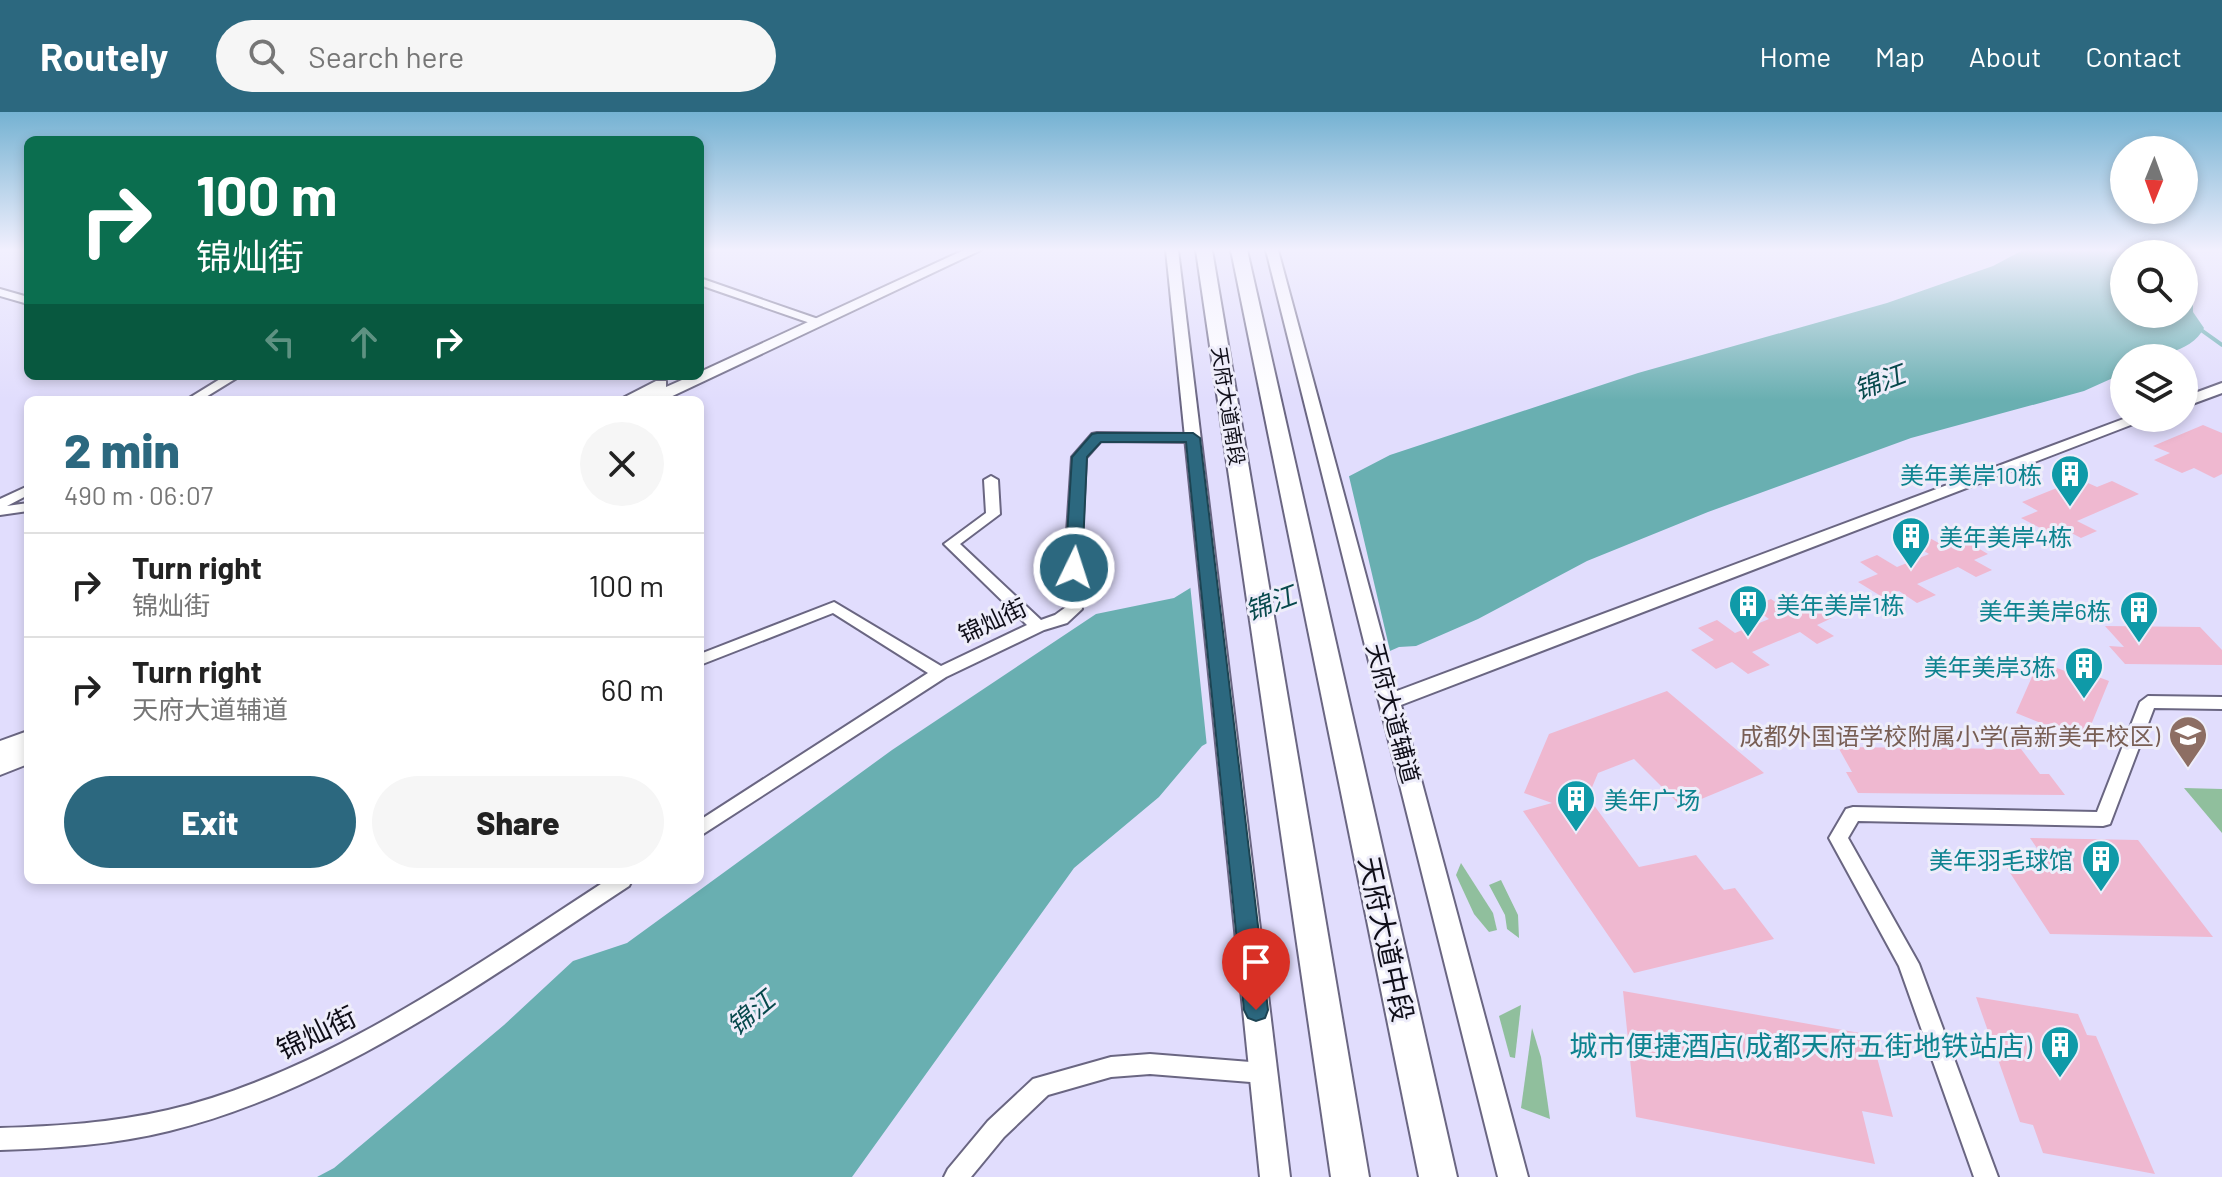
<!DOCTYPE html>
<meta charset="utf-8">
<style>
body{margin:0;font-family:Barlow,"Noto Sans SC",sans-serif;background:#f6f6f6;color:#222;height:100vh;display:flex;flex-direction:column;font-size:30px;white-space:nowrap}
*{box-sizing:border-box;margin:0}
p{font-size:26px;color:#767676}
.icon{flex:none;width:44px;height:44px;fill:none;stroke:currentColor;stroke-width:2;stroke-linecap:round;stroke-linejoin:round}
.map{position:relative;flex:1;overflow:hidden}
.panel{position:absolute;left:24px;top:284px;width:680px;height:488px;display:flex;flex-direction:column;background:#fff;border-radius:12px;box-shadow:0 4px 12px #0003}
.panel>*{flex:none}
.banner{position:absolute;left:24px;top:24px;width:680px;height:244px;border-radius:12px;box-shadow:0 4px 12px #0003;background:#0b6e4f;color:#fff;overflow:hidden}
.needle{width:52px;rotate:181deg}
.buttons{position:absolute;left:2110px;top:24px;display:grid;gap:16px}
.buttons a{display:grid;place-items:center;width:88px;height:88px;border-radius:50%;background:#fff;box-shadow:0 4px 12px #0003;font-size:40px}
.pin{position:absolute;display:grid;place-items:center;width:68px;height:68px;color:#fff;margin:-82px -34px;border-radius:50% 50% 50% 0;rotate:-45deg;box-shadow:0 0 8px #0007}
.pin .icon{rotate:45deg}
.me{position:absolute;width:88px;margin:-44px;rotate:4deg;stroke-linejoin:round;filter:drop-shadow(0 0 6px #0008)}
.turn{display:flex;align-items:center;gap:28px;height:168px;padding:0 40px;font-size:36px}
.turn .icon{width:104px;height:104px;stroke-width:2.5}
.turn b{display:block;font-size:56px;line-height:68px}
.lanes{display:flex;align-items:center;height:76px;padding:0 40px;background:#0003;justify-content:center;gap:40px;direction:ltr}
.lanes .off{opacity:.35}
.round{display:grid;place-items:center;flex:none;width:84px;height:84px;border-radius:42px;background:#f6f6f6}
.headline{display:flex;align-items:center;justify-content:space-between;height:136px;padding:0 40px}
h1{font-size:48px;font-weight:800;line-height:60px;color:#2c687f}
.action{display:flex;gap:16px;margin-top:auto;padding:16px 40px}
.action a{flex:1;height:92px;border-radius:48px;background:#2c687f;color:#fff;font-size:32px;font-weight:800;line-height:92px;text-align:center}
.action a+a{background:#f6f6f6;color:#222}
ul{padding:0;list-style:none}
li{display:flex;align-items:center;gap:24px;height:104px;padding:0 40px;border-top:2px solid #e0e0e0}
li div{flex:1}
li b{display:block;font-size:30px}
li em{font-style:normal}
header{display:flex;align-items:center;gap:48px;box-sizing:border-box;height:112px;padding:0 40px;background:#2c687f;color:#fff}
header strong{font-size:38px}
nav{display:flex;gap:44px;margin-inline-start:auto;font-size:28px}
.search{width:560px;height:72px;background:#f6f6f6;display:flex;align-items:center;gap:20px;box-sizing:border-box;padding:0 28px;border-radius:44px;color:#767676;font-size:30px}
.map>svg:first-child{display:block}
</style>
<header>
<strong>Routely</strong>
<div class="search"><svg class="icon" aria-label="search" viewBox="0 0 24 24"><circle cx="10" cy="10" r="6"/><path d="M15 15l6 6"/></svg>Search here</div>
<nav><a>Home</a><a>Map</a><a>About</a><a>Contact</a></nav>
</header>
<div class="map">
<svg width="2222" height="1065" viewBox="0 0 2222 1065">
<rect width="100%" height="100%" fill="#e1ddfd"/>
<g fill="#90bf9d">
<path d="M2184 676 2222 677V721Z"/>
<path d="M1461 751 1493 801 1497 818 1489 820 1474 802 1456 763Z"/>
<path d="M1501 768 1518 803 1519 826 1507 817 1505 803 1489 773Z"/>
<path d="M1521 893 1515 946 1510 945 1499 904Z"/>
<path d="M1532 916 1541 945 1550 1007 1521 996Z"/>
</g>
<path fill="#69afb1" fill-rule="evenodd" d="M2023 138H2186L2193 167V200L2204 216C2191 242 2150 246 2124 246V261L2084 279 1911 326 1708 400 1587 449 1478 507 1416 534 1399 535 1304 577 1202 634 1159 685 1074 756 852 1065H317L334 1056 504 913 573 849 627 831 892 638 1096 502 1174 486 1275 424 1338 370 1390 343 1638 261 1887 191 1993 154ZM2124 142H2184V202H2124Z"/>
<path fill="#e1ddfd" d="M1348 360 1391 543 1306 581 1207 635 1190 472 1272 421 1311 384Z"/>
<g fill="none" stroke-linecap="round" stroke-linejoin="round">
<path stroke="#69afb1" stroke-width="4" d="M2197 215 2222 233"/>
</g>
<g fill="#efb8d0">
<path d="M2203 313 2222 321V362L2214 366 2194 356 2182 361 2154 348 2170 341 2153 334Z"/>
<path d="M2079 367 2097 375 2112 369 2139 382 2077 409 2097 419 2081 426 2060 415 2048 420 2021 406 2038 399 2022 390Z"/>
<path d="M1926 424 1946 435 1964 428 1988 442 1974 448 1992 458 1976 465 1958 455 1917 472 1936 483 1917 491 1899 479 1884 486 1858 470 1878 462 1860 450 1877 443 1897 455 1929 442 1909 430Z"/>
<path d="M1771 487 1791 501 1811 492 1832 506 1817 513 1834 524 1817 532 1800 520 1752 540 1770 553 1748 562 1732 550 1716 557 1691 538 1714 528 1698 516 1717 508 1735 521 1769 507 1752 495Z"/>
<path d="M2105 514 2200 515 2222 538V553L2125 552 2109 534 2124 535Z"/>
<path d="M2039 549 2078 564 2080 558 2109 569 2082 635 2053 623 2056 617 2016 601Z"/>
<path d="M1667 579 1764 661 1682 695 1634 647 1598 661 1588 685 1639 755 1696 743 1724 778 1735 776 1774 827 1634 861 1523 699 1552 691 1524 681 1549 622Z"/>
<path d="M1838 635 2021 637 2040 662H2049L2065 683 1858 681 1846 660H1852Z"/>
<path d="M2030 726 2138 728 2213 825 2050 822 1995 738 2039 739Z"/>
<path d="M1623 879 1871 923 1893 1005 1862 999 1875 1052 1636 1005Z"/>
<path d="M1976 885 2078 902 2087 923 2096 924 2155 1062 2043 1041 2033 1013 2020 1010Z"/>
</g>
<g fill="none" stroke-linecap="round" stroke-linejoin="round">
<defs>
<g id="minor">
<path d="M700 166 821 208 823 210 813 212 700 173Z"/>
<path d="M0 177 28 185V192L0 184Z"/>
<path d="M225 264H240L201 288H186Z"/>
<path d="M1097 321 1193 322 1199 326 1193 330 1101 329 1086 346 1079 480 1082 497 1067 511 1044 518 946 565 700 724V708L928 561 833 501 700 553V542L834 490 941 554 1027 513 944 432 986 401 984 368 991 364 998 368 1000 402 960 432 1041 508 1055 503 1066 495 1063 480 1072 345 1092 322Z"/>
<path d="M28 374V383L7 394 28 391V399L0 403V387Z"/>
<path d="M2148 584 2222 585V597L2154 596 2110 712 2103 714 1858 709 1848 726 1919 852 1998 1065H1974L1899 854 1829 726 1846 697 1853 695 2097 700 2140 590Z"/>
<path d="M607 768H632L629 774C489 866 334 979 169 1019 113 1033 57 1036 0 1038V1016C59 1014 111 1011 168 998 321 963 476 853 607 768Z"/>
<path d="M1150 942 1263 951 1271 954 1274 961 1271 968 1263 971 1150 962 1111 965 1048 983 1004 1025 971 1065H944L948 1057 988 1009 1033 967 1111 945Z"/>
</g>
<g id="tertiary">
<path d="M964 138H981L664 288H643L645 285 619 288 656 269H666V275L691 264H700V260Z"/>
<path d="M1166 138H1178L1290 1065H1260Z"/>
<path d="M1266 138H1278L1397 579 2126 306H2149L1401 593 1528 1065H1498Z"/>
<path d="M2222 271V281L2184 295V285Z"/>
<path d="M28 619V652L0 663V629Z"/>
</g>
<g id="primary">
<path d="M1196 138H1212L1369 1065H1331Z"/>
<path d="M1231 138H1247L1457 1065H1419Z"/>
</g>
</defs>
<use href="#minor" stroke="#6a6682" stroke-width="4"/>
<use href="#tertiary" stroke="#6a6682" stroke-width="4"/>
<use href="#primary" stroke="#6a6682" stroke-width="4"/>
<use href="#minor" fill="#fff" fill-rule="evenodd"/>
<use href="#tertiary" fill="#fff" fill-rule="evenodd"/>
<use href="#primary" fill="#fff" fill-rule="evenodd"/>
</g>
<linearGradient id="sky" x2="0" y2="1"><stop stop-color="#75b2d2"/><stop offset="0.48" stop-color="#f2f0fe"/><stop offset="1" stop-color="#f2f0fe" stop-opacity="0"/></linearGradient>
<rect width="2222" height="288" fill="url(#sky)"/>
<path fill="#2c687f" stroke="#1d4453" stroke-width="2" d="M1097 321H1193L1200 326 1268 898 1265 906 1256 909 1248 906 1244 898 1186 330H1101L1087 345 1082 456 1074 461 1065 456 1072 345 1092 322Z"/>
<defs>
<symbol id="building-pin" viewBox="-11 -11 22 30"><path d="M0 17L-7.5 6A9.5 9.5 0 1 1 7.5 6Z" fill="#0f9aa8" stroke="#eeedfa"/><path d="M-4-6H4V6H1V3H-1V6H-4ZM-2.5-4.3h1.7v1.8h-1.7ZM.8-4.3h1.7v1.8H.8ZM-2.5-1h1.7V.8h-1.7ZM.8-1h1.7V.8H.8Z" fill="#fff"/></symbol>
<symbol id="school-pin" viewBox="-11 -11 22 30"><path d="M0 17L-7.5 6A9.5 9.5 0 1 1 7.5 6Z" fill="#8d6e63" stroke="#eeedfa"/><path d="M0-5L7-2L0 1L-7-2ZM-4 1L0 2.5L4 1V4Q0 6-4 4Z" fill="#fff"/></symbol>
</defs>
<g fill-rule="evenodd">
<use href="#building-pin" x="2048" y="340" width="44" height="60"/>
<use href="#building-pin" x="1889" y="402" width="44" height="60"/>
<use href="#building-pin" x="1726" y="470" width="44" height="60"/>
<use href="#building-pin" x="2117" y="476" width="44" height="60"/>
<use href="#building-pin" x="2062" y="532" width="44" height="60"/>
<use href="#school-pin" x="2166" y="601" width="44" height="60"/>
<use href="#building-pin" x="1554" y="665" width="44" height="60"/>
<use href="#building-pin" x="2079" y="725" width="44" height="60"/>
<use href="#building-pin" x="2038" y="911" width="44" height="60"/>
</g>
<g text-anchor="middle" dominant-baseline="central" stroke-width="6" stroke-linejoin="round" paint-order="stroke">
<g font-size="20" fill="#0f0e18" stroke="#eeedfa">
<text transform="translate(1229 294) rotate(81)">天府大道南段</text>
</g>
<g font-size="24" fill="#0d838f" stroke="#eeedfa" text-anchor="end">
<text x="2042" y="362">美年美岸10栋</text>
<text x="1939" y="424" text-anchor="start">美年美岸4栋</text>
<text x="1776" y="492" text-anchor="start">美年美岸1栋</text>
<text x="2111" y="498">美年美岸6栋</text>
<text x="2056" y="554">美年美岸3栋</text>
<text x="1604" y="687" text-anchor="start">美年广场</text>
<text x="2073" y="747">美年羽毛球馆</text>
</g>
<g font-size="24" fill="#0f0e18" stroke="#eeedfa">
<text transform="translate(992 508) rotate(-25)">锦灿街</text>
<text transform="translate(1394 601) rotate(75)">天府大道辅道</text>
</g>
<g font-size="24" fill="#785e54" stroke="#eeedfa" text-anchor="end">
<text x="2160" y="623">成都外国语学校附属小学(高新美年校区)</text>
</g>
<g font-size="26" font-style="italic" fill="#07494c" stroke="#eeedfa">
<text transform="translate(1879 269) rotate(-20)">锦江</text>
<text transform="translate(1270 490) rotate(-20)">锦江</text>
<text transform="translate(750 900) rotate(-40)">锦江</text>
</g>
<g font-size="28" fill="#0f0e18" stroke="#eeedfa">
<text transform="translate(1387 827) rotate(78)">天府大道中段</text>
<text transform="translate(316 920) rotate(-26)">锦灿街</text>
</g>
<g font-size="28" fill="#0d838f" stroke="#eeedfa" text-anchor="end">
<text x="2032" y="933">城市便捷酒店(成都天府五街地铁站店)</text>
</g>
</g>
</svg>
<div class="buttons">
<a><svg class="needle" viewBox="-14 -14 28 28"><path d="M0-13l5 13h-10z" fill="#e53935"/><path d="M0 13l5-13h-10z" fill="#767676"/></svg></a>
<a><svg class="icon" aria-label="search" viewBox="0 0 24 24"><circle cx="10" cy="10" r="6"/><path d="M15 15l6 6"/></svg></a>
<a><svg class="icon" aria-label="layers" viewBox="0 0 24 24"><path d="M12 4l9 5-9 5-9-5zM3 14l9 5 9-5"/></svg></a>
</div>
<div class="pin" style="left:1256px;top:898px;background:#d93025"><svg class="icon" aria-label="arrive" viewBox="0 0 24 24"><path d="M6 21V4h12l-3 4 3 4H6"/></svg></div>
<svg class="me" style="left:1074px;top:456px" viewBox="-20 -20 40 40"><circle r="17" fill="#2c687f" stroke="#fff" stroke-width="3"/><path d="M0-11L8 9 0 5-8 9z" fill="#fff"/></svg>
<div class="banner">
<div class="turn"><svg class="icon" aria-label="right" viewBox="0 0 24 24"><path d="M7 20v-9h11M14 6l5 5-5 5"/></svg><div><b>100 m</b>锦灿街</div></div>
<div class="lanes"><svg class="icon off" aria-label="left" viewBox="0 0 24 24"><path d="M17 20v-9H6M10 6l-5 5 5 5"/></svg><svg class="icon off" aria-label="ahead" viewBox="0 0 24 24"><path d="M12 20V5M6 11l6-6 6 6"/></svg><svg class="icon" aria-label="right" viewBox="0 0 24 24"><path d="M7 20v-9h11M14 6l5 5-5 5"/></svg></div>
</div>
<section class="panel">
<div class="headline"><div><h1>2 min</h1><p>490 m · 06:07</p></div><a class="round"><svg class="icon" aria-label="close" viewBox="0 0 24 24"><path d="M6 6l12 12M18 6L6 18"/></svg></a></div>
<ul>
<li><svg class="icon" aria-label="right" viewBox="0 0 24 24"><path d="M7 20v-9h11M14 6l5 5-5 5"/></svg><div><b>Turn right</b><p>锦灿街</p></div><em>100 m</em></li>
<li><svg class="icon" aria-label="right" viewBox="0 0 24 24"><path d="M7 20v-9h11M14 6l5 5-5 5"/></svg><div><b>Turn right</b><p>天府大道辅道</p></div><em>60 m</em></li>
</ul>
<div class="action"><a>Exit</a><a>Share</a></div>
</section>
</div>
